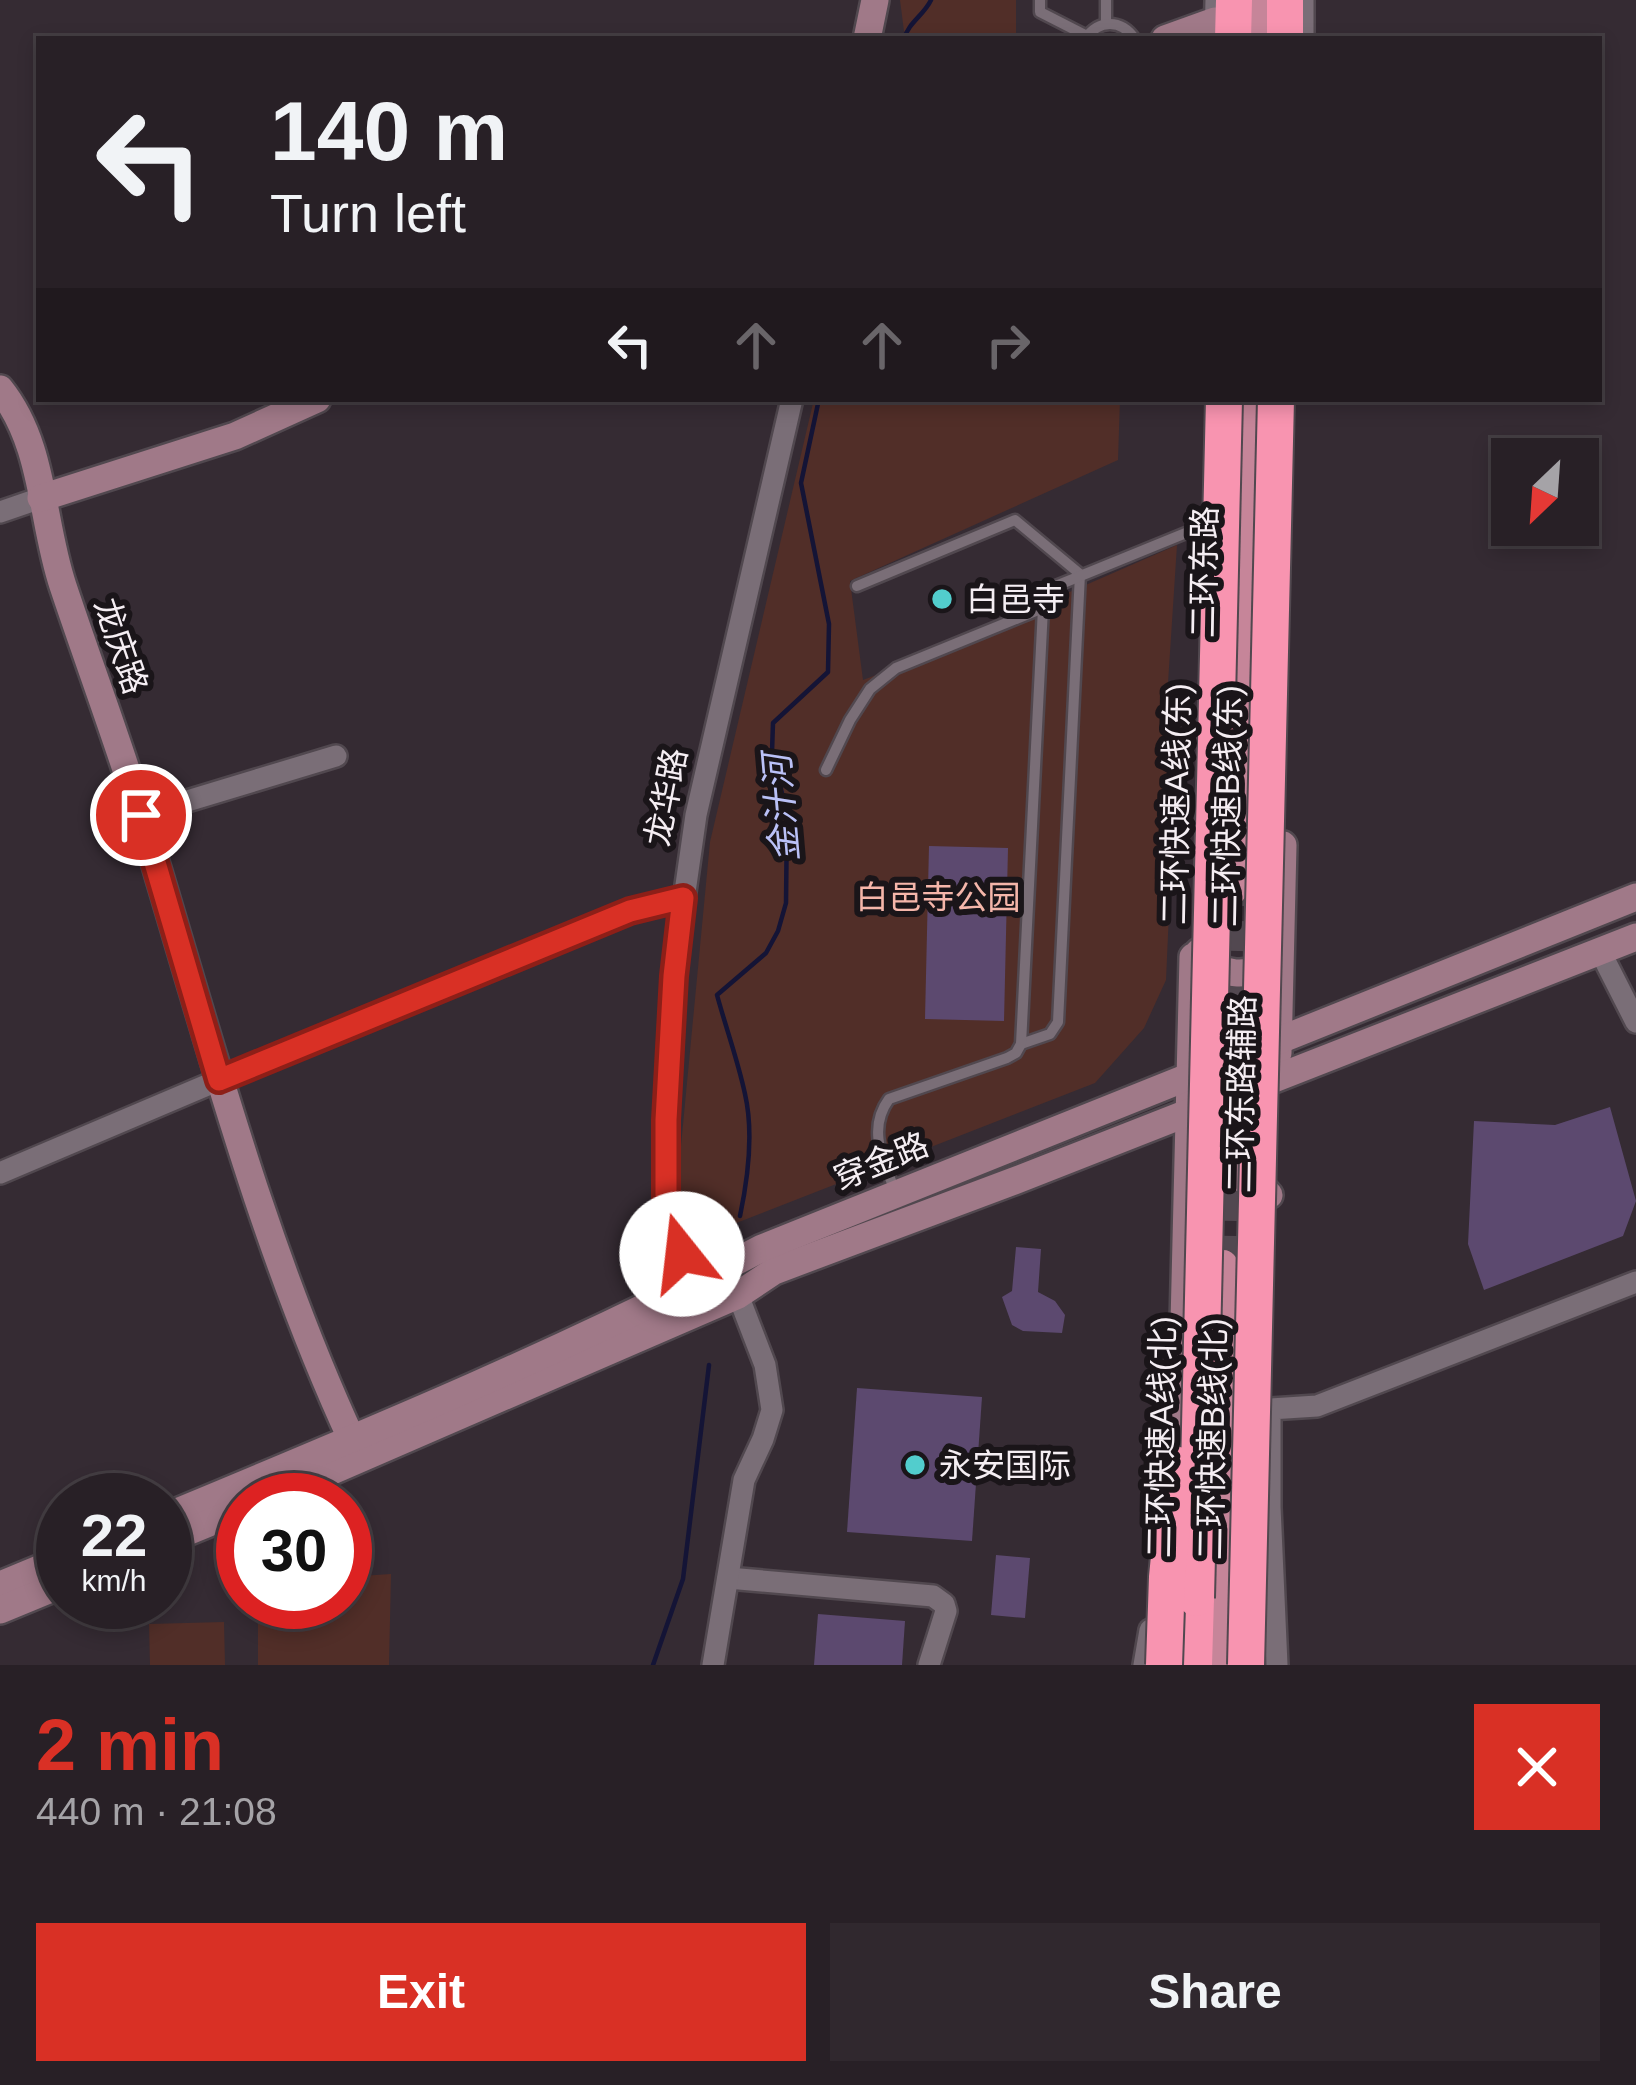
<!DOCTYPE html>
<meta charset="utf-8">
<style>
body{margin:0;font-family:Helvetica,"Noto Sans SC",sans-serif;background:#30282e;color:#f1f3f6;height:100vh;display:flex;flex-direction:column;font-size:45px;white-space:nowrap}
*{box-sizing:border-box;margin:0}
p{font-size:39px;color:#a5a3a7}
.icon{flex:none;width:66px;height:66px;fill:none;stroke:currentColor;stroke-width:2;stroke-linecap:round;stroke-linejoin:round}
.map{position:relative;height:1665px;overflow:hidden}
.side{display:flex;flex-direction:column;background:#282026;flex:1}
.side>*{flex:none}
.guide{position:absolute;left:36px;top:36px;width:1566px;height:366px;border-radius:0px;box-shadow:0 6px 18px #0003,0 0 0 3px #443e43;background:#282026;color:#f1f3f6;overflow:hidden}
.needle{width:78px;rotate:205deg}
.fabs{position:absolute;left:1491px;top:438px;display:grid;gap:24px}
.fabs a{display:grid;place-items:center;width:108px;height:108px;border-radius:0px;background:#282026;box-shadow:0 6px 18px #0003,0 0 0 3px #443e43;font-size:60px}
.speed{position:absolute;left:36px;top:1473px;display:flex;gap:24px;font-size:60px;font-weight:700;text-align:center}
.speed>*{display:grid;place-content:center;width:156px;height:156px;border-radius:50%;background:#282026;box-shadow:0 6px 18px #0003,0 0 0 3px #443e43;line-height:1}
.speed small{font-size:30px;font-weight:400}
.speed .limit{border:18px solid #d22;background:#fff;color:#111}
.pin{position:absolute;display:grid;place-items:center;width:102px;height:102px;color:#fff;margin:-51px;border:6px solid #fff;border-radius:50%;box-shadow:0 3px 12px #0007}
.me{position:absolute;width:132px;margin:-66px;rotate:344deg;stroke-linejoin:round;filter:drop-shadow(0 0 9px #0008)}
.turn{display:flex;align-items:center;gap:42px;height:252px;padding:0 36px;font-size:54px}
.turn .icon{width:156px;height:156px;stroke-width:2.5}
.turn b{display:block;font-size:84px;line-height:102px}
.lanes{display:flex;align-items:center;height:114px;padding:0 36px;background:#0003;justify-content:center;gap:60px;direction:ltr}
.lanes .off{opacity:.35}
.round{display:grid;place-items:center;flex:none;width:126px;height:126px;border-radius:0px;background:#30282e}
.summary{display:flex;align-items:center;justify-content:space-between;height:204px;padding:0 36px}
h1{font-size:72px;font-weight:800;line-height:90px;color:#d93025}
.cta{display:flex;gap:24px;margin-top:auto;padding:24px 36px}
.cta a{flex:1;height:138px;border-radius:0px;background:#d93025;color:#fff;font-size:48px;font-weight:800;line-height:138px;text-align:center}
.cta a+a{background:#30282e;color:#f1f3f6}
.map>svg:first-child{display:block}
</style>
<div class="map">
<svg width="1636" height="1665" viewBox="0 0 1636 1665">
<rect width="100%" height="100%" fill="#352b33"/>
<g fill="#512e28">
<path d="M900 0H1016V39H905Z"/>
<path d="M814 399H1120L1118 460 850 581 863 680 905 664 1177 545 1165 729 1173 823 1166 980 1144 1028 1095 1083 721 1229 676 1198 710 842Z"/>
<path d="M391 1574 389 1665H258V1602H345V1577Z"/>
<path d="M224 1622 225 1665H150L149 1624Z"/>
</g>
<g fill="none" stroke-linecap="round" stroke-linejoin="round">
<g stroke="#141436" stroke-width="4.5">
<path d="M904 39C908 23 924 15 931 0"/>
<path d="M740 1216C748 1178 754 1133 745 1094 738 1061 726 1028 717 995L766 953 778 931 786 903 787 814 772 752 773 723 828 672 829 624 801 483 819 399"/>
<path d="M653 1665 683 1579 709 1365"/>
</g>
</g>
<g fill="#5c496f">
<path d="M929 846 1008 848 1004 1021 925 1019Z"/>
<path d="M1610 1107 1636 1201 1623 1236 1484 1290 1468 1244 1474 1121 1555 1125Z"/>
<path d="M1016 1247 1041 1249 1038 1292 1055 1301 1065 1315 1062 1333 1023 1331 1012 1325 1002 1297 1012 1291Z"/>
<path d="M857 1388 982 1397 972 1541 847 1532Z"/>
<path d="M996 1555 1030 1558 1025 1618 991 1615Z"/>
<path d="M818 1614 905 1621 902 1665H814Z"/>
</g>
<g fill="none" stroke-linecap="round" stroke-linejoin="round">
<path stroke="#524850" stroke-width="30" stroke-dasharray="30 15" stroke-linecap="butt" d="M1236 1266 1245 890"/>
<defs>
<g id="lane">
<path d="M1040 0V12L1087 36"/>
<path d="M1106 0V23"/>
<path d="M1085 39C1099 19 1121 19 1135 39"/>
<path d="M857 586 1015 520 1080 574 1058 1022 1050 1034 1021 1044"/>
<path d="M826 770 850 720 870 689 896 668 1043 608"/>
<path d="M895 1191C883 1159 867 1129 889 1099L1007 1058 1016 1053 1021 1044 1043 608 1046 590 1203 526"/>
</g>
<g id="street">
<path d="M1215 39 1216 0"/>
<path d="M1303 39V0"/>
<path d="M0 512 41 498"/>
<path d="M141 815 336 756"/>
<path d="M1600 951 1636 1022"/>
<path d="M0 1173 219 1080 630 911 683 898"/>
<path d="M693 1284 666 1203V1120L673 976 696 815 792 399"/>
<path d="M728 1578 933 1596 944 1604 946 1611 929 1665"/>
<path d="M713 1665 744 1480 763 1439 772 1410 765 1365 738 1295"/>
<path d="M1144 1665 1150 1630"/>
<path d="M1277 1665 1270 1507V1409L1317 1406 1636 1282"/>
</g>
<g id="secondary">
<path d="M867 39 875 0"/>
<path d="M1165 39 1215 21"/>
<path d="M0 389C45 445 41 521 63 586 89 664 118 741 142 819 206 1028 260 1241 352 1440"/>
<path d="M41 498 235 436 317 399"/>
<path d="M1199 952C1219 977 1251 981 1274 957"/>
<path d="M1278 1053 1283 845"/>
<path d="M1193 1194C1216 1172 1249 1170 1269 1195"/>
<path d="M1185 1446 1182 1404 1193 957"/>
<path d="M265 1500 738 1295 774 1271 1014 1181 1636 937"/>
<path d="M165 1517C367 1433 568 1350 762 1248L1636 897"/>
<path d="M165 1541 243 1509"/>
<path d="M0 1585 63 1559"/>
<path d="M0 1610 63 1584"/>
</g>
<g id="primary">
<path d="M1265 39 1266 0"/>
<path d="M1232 890 1244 399"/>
<path d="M1214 1665 1223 1265"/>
</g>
<g id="highway">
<path d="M1233 39 1234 0"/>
<path d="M1285 39V0"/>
<path d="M1194 1665 1196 1598"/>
</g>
</defs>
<use href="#lane" stroke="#51484f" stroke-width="15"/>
<use href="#street" stroke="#51484f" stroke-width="26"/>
<use href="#secondary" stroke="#51484f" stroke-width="32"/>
<use href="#primary" stroke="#51484f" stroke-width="34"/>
<use href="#highway" stroke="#51484f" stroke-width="40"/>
<use href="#lane" stroke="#7a6e77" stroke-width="10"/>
<use href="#street" stroke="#7a6e77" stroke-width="21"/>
<use href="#secondary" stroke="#a07988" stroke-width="27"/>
<use href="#primary" stroke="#c68599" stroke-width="30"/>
<use href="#highway" stroke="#f894b0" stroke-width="36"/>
<defs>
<g id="highway-bridge">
<path d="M1196 1598 1224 399"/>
<path d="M1164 1665 1167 1577 1178 1465"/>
<path d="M1246 1665 1276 399"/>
</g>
</defs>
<use href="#highway-bridge" stroke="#51484f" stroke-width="40" stroke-linecap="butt"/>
<use href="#highway-bridge" stroke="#f894b0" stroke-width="36"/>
</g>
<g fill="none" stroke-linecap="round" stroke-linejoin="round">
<defs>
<path id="route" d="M141 815 219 1080 630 911 683 898 674 976 666 1120V1203L682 1254"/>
</defs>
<use href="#route" stroke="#8d1f18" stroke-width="30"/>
<use href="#route" stroke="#d93025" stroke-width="21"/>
</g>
<g fill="#52cdcd" stroke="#1a1519" stroke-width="4.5">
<circle cx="942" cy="599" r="12"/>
<circle cx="915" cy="1465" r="12"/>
</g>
<g text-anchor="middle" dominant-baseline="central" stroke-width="12" stroke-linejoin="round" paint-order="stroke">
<g font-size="33" fill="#f5eef3" stroke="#1a1519">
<text transform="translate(1204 572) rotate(-89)">二环东路</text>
<text transform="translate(121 646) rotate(71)">龙庆路</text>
<text transform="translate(666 797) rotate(-79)">龙华路</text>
<text transform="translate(1176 804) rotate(-89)">二环快速A线(东)</text>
<text transform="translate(1227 806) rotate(-89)">二环快速B线(东)</text>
<text transform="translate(1241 1094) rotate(-89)">二环东路辅路</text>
<text transform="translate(881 1161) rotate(-22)">穿金路</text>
<text transform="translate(1161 1437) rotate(-89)">二环快速A线(北)</text>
<text transform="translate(1212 1439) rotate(-89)">二环快速B线(北)</text>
</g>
<g font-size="33" fill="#f5eef3" stroke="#1a1519" text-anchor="start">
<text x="966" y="599">白邑寺</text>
<text x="939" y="1465">永安国际</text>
</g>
<g font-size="33" fill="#f5b6aa" stroke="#1a1519">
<text x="938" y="897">白邑寺公园</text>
</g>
<g font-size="36" font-style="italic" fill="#bac1f7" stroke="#1a1519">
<text transform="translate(781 808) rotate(-95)">金汁河</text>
</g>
</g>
</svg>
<div class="fabs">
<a><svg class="needle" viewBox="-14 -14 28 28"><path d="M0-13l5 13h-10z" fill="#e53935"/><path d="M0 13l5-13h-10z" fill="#a5a3a7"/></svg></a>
</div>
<div class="speed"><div>22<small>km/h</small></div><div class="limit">30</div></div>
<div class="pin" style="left:141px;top:815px;background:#d93025"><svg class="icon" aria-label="arrive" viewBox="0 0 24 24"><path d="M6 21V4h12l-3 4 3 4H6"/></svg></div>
<svg class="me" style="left:682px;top:1254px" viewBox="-20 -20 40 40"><circle r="19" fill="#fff"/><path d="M0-13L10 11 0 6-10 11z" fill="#d93025"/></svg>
<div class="guide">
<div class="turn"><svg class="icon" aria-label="left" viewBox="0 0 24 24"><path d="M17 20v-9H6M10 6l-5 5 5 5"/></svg><div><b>140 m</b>Turn left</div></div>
<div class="lanes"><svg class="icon" aria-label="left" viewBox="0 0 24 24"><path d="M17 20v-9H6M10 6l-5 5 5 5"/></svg><svg class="icon off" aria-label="ahead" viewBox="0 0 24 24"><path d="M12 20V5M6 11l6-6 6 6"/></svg><svg class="icon off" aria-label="ahead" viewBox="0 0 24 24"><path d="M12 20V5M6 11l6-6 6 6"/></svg><svg class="icon off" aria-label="right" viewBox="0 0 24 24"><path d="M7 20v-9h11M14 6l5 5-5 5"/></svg></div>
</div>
</div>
<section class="side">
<div class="summary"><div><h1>2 min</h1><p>440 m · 21:08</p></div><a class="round" style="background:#d93025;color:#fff"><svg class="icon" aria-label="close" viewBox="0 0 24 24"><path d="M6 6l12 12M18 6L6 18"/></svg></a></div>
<div class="cta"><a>Exit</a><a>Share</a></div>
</section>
